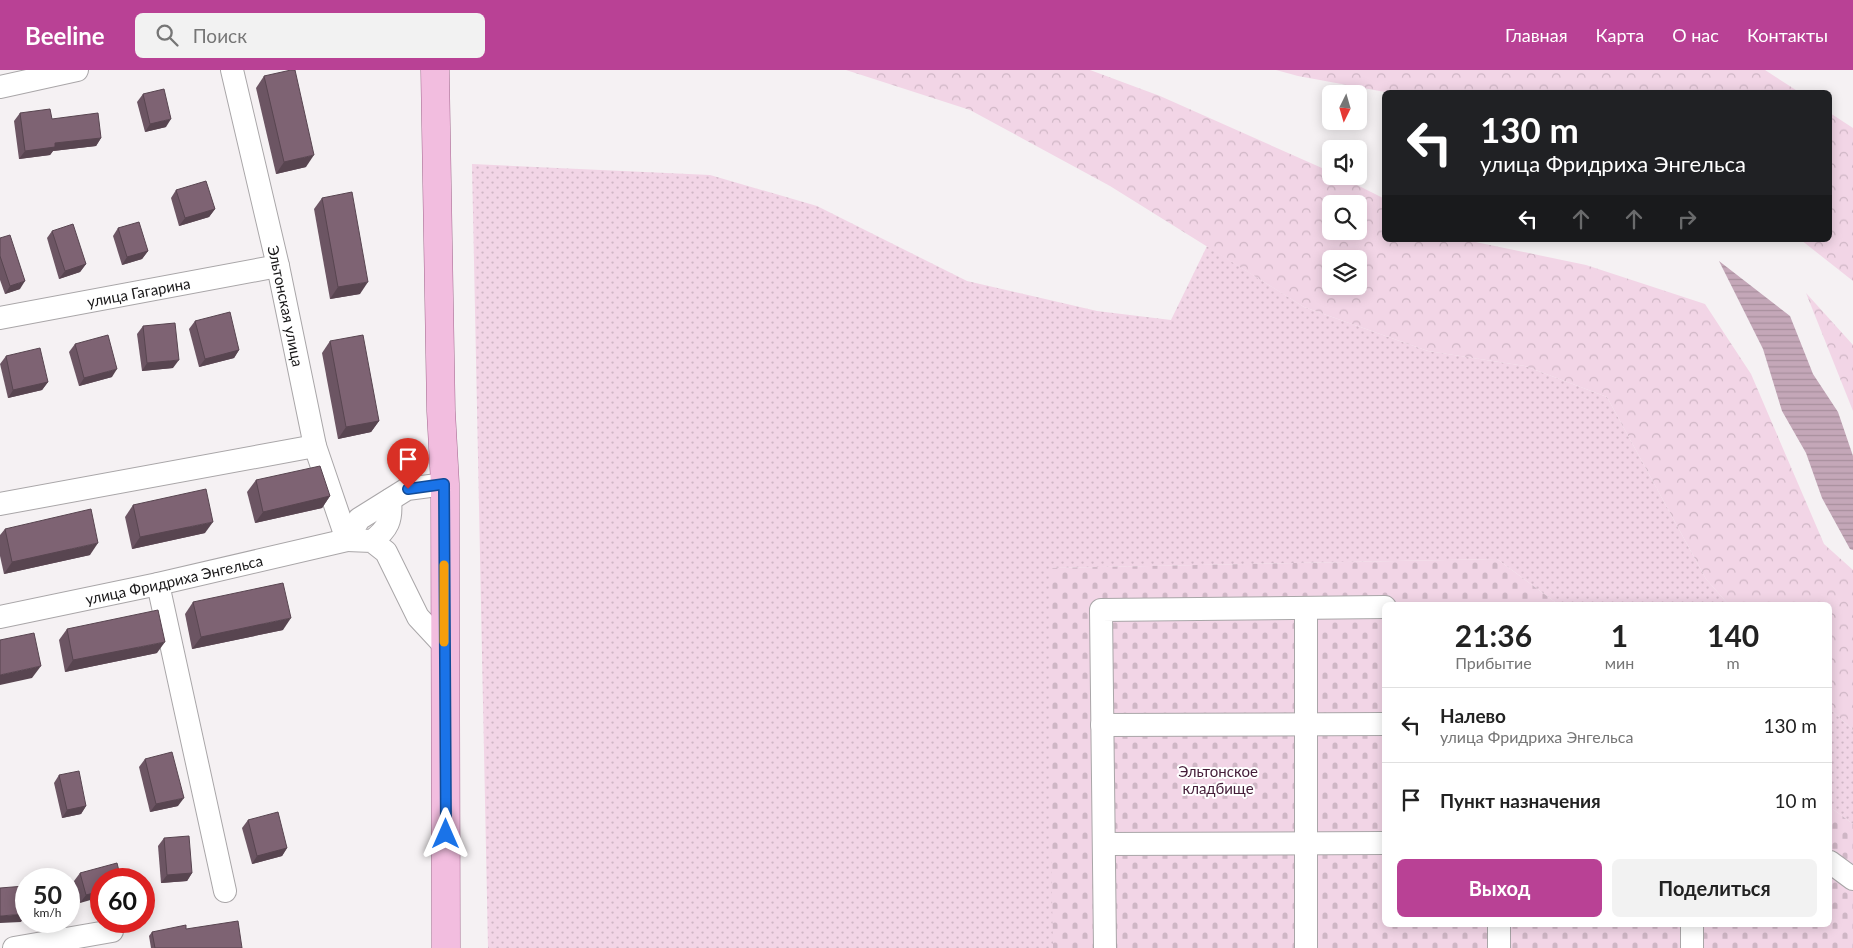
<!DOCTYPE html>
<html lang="ru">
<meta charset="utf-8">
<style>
body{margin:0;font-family:Lato,sans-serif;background:#f2f2f2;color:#222;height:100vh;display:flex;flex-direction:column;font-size:19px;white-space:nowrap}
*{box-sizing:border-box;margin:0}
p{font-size:16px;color:#767676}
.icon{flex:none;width:28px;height:28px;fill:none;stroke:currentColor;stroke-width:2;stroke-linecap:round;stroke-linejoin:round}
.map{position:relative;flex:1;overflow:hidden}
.drawer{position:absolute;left:1382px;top:532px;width:450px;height:325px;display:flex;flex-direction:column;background:#fff;border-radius:8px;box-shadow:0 2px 12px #0003}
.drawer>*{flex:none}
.top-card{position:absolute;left:1382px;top:20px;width:450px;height:152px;border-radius:8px;box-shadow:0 2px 12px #0003;background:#202124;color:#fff;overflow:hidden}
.needle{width:32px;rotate:185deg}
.buttons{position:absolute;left:1322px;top:15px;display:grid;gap:10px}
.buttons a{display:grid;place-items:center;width:45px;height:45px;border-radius:8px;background:#fff;box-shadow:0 2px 12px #0003;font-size:25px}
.speed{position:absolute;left:15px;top:798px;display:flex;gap:10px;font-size:25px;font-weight:700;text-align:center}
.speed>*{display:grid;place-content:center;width:65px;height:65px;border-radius:50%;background:#fff;box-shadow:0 2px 12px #0003;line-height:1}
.speed small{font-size:12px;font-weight:400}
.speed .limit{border:8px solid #d22;background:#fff;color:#111}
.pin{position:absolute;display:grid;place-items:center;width:42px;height:42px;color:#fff;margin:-51px -21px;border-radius:50% 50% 50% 0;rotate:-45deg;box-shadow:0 0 5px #0007}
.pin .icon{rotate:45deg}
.me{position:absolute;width:55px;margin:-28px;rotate:0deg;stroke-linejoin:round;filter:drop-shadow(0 0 4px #0008)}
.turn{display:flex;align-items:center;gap:18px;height:105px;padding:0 15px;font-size:22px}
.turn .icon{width:65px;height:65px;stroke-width:2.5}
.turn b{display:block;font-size:35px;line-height:42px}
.lanes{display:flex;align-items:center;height:48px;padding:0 15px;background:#0003;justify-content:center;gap:25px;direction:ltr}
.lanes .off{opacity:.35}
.eta{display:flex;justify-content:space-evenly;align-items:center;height:85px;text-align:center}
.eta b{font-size:30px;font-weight:700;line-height:35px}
.button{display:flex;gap:10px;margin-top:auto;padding:10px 15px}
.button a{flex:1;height:58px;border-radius:8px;background:#b94195;color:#fff;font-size:20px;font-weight:700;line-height:58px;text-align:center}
.button a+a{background:#f2f2f2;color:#222}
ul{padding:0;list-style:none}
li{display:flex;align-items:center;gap:15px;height:75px;padding:0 15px;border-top:1px solid #e0e0e0}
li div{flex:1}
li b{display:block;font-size:19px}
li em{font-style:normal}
header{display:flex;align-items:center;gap:30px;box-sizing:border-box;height:70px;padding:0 25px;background:#b94195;color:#fff}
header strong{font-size:24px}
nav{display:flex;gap:28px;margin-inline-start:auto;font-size:18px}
.search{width:350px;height:45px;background:#f2f2f2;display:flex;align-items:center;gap:12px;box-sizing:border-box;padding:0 18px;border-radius:8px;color:#767676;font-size:19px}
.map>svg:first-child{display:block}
</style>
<header>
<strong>Beeline</strong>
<div class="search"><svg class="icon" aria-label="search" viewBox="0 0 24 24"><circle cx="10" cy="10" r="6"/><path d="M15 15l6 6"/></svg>Поиск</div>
<nav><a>Главная</a><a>Карта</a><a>О нас</a><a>Контакты</a></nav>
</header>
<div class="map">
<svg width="1853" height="878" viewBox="0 0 1853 878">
<defs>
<pattern id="grass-dots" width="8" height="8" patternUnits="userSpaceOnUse" patternTransform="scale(1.25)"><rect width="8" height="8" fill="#f2d5e6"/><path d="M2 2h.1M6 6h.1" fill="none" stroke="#cfb6c5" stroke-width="1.8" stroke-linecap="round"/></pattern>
<pattern id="forest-crowns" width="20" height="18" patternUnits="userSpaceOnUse" patternTransform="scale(1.25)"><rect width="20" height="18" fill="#f2d5e6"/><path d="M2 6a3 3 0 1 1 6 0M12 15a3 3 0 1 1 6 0" fill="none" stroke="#cfb6c5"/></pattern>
<pattern id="cemetery-stones" width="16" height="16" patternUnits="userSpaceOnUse" patternTransform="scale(1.25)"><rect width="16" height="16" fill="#f2d5e6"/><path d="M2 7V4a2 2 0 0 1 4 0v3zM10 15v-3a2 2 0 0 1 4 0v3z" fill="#cfb6c5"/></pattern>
<pattern id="water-rules" width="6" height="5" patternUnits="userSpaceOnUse" patternTransform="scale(1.25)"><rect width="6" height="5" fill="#c4a7b8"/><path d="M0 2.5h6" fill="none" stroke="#a88f9d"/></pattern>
</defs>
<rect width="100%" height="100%" fill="#f5f1f3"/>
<g fill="url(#grass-dots)">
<path d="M472 94 710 105 817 136 967 211 1097 241 1171 250 1207 176 1304 237 1428 281 1525 296 1607 327 1706 509 1729 535H1559L1497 489 1051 498 1056 878H488Z"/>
<path d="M1830 639 1853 660V754L1830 737Z"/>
</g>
<g fill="url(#forest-crowns)" fill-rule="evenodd">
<path d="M846 0H1090L1160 26 1331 102V106H1339L1385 129V170H1466L1586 195 1705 234 1751 304 1824 474 1853 500V660L1830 639V535H1729L1706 509 1607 327 1525 296 1428 281 1304 237 1110 116 970 40ZM1331 134H1359V161H1331ZM1331 189H1359V216H1331Z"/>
<path d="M1276 0H1765L1799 22H1385L1298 6Z"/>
<path d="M1830 43 1853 58V211L1801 170H1830Z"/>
<path d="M1806 223 1853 275V341Z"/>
</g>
<path fill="url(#cemetery-stones)" d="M1497 489 1559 535H1385V855H1830V737L1853 754V878H1053L1050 728 1051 498Z"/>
<path fill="url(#water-rules)" d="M1719 191 1790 246 1813 304 1838 342 1853 386V480L1850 479 1822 428 1806 383 1782 341 1763 279Z"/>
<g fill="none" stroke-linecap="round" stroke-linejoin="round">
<defs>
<g id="minor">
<path id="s1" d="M232 0 278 196 315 376 347 470 372 471 386 482 418 547 444 575"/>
<path d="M0 17 77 0"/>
<path id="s2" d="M0 248 278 196"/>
<path d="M0 434 315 376"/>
<path d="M372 471C388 459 392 450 390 430"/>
<path d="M158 514 225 821"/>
<path d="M1306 538V878"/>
<path id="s3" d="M0 547 158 514 347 470 359 449 407 419 445 414"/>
<path d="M1102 655 1385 654"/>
<path d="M1104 774 1385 773"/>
<path d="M1830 792 1853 809"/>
<path d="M1499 855V878"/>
<path d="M14 878 112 861"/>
<path d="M1105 878 1101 540 1385 537"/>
<path d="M1692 878V855"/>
</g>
<path id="major" d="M435 0 441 341 445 414 446 878"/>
</defs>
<use href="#minor" stroke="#a9a6a8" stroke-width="24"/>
<use href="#major" stroke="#a0668c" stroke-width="29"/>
<use href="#minor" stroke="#fff" stroke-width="22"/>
<use href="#major" stroke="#f2bddf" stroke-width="28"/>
</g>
<g fill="#6c5563">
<path d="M264 6 306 97 276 104 256 18Z"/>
<path d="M143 24 166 57 145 62 137 32Z"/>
<path d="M20 43 52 49 101 68 96 76 53 81 50 85 19 89 14 51Z"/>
<path d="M176 120 215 139 209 147 179 156 171 128Z"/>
<path d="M322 128 360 224 330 229 314 139Z"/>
<path d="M118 158 148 181 142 189 122 195 113 166Z"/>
<path d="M52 161 86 194 80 202 59 209 47 168Z"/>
<path d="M0 168 20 219 5 224 0 210Z"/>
<path d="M195 251 239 280 234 288 199 297 189 259Z"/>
<path d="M143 256 173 298 142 301 137 264Z"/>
<path d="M330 271 379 351 371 362 338 369 322 283Z"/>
<path d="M75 274 112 307 79 316 69 282Z"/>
<path d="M6 286 48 312 42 320 8 328 0 294Z"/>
<path d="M256 410 330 426 322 438 255 453 247 422Z"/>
<path d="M133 435 205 463 132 479 125 447Z"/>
<path d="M5 459 90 485 4 504 0 486V465Z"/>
<path d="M193 532 283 560 192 579 185 544Z"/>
<path d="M67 559 157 583 65 602 59 570Z"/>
<path d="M145 689 178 736 150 742 139 697Z"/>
<path d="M59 705 86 736 81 744 62 748 54 713Z"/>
<path d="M248 750 287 778 282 786 252 794 242 758Z"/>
<path d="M164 768 192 803 187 811 161 813 158 776Z"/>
<path d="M80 803 121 809 80 833 74 811Z"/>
<path d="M186 859 242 878H151L149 866 152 862Z"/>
</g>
<g fill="#584550">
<path d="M171 49 166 57 145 62 150 54Z"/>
<path d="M101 68 96 76 53 81 50 85 19 89 25 81 55 73Z"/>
<path d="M314 85 306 97 276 104 284 92Z"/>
<path d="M215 139 209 147 179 156 185 148Z"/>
<path d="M148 181 142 189 122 195 127 187Z"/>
<path d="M86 194 80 202 59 209 65 201Z"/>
<path d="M25 211 20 219 5 224 10 216Z"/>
<path d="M368 212 360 224 330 229 338 217Z"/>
<path d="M239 280 234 288 199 297 205 289Z"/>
<path d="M179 290 173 298 142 301 147 293Z"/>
<path d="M117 299 112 307 79 316 84 308Z"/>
<path d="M48 312 42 320 8 328 13 320Z"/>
<path d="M379 351 371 362 338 369 346 357Z"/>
<path d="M330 426 322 438 255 453 263 442Z"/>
<path d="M213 452 205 463 132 479 140 467Z"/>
<path d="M98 473 90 485 4 504 12 492Z"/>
<path d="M291 548 283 560 192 579 201 567Z"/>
<path d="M165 572 157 583 65 602 73 590Z"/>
<path d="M41 596 32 608 0 615V605Z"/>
<path d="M184 728 178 736 150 742 156 734Z"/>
<path d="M86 736 81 744 62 748 67 740Z"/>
<path d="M287 778 282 786 252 794 257 786Z"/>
<path d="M192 803 187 811 161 813 167 805Z"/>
<path d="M101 821V827L80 833 86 825Z"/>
<path d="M26 844 21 852 0 853V846Z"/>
</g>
<g fill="#7e6373" stroke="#584550">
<path d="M291 0H295L314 85 284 92 264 6Z"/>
<path d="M164 19 171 49 150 54 143 24Z"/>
<path d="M50 39 52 49 98 43 101 68 55 73V77L25 81 20 43Z"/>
<path d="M206 111 215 139 185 148 176 120Z"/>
<path d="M352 122 368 212 338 217 322 128Z"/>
<path d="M139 152 148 181 127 187 118 158Z"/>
<path d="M73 154 86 194 65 201 52 161Z"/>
<path d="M10 165 25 211 10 216 0 186V168Z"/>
<path d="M230 242 239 280 205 289 195 251Z"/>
<path d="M175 253 179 290 147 293 143 256Z"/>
<path d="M108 265 117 299 84 308 75 274Z"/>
<path d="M363 265 379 351 346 357 330 271Z"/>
<path d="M40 278 48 312 13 320 6 286Z"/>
<path d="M320 396 330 426 263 442 256 410Z"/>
<path d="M206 419 213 452 140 467 133 435Z"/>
<path d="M91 439 98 473 12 492 5 459Z"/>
<path d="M283 513 291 548 201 567 193 532Z"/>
<path d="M158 540 165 572 73 590 67 559Z"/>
<path d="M34 563 41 596 0 605V570Z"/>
<path d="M172 682 184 728 156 734 145 689Z"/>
<path d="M79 701 86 736 67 740 59 705Z"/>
<path d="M278 742 287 778 257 786 248 750Z"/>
<path d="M189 766 192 803 167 805 164 768Z"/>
<path d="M117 793 121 809H101V821L86 825 80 803Z"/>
<path d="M25 816 26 844 0 846V818Z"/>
<path d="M238 851 242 878H155L152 862 186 855V859Z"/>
</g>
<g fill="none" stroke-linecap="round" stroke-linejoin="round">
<defs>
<path id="route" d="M408 419 444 414 446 764"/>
</defs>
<use href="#route" stroke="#114b97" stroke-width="12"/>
<use href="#route" stroke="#1a73e8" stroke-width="9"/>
<path stroke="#f59e0b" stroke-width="9" d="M444 495V572"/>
</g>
<g text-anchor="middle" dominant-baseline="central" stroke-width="4" stroke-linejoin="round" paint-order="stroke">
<g font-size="15" fill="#181718" stroke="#fff">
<text stroke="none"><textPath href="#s2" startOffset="141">улица Гагарина</textPath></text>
<text stroke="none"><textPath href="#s1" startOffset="242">Эльтонская улица</textPath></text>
<text stroke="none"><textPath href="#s3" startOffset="178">улица Фридриха Энгельса</textPath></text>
</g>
<g font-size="15" fill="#441d38" stroke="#fff">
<text x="1218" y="701">Эльтонское<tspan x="1218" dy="17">кладбище</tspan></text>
</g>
</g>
</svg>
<div class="buttons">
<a><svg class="needle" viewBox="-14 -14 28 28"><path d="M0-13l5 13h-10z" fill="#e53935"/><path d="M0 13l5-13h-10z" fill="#767676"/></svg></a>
<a><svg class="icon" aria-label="sound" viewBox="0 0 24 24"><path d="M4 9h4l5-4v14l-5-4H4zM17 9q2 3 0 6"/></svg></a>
<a><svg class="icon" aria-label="search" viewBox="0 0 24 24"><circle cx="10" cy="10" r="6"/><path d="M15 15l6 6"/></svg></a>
<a><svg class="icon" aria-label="layers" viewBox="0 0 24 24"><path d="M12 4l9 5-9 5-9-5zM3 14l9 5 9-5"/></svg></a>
</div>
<div class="speed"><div>50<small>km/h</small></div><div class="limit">60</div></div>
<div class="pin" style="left:408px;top:419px;background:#d93025"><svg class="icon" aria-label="arrive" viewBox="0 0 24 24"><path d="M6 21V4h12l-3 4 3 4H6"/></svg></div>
<svg class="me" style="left:446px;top:764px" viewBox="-20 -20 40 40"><path d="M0-17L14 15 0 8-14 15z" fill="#1a73e8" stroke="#fff" stroke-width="4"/></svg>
<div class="top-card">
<div class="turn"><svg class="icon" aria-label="left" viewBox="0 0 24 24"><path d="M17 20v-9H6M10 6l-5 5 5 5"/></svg><div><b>130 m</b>улица Фридриха Энгельса</div></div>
<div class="lanes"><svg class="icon" aria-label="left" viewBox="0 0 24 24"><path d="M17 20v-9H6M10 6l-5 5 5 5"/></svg><svg class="icon off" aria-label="ahead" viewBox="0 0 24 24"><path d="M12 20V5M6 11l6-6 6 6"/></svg><svg class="icon off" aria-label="ahead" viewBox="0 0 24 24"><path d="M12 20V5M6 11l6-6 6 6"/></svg><svg class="icon off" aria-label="right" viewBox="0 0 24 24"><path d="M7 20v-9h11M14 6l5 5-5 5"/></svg></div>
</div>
<section class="drawer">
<div class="eta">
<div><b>21:36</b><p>Прибытие</p></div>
<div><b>1</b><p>мин</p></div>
<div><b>140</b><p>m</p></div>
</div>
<ul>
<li><svg class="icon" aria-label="left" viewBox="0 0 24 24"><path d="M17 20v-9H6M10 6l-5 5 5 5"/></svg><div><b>Налево</b><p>улица Фридриха Энгельса</p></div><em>130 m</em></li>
<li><svg class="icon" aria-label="arrive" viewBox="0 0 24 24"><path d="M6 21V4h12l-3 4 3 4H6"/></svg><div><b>Пункт назначения</b></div><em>10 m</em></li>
</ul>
<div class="button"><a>Выход</a><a>Поделиться</a></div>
</section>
</div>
